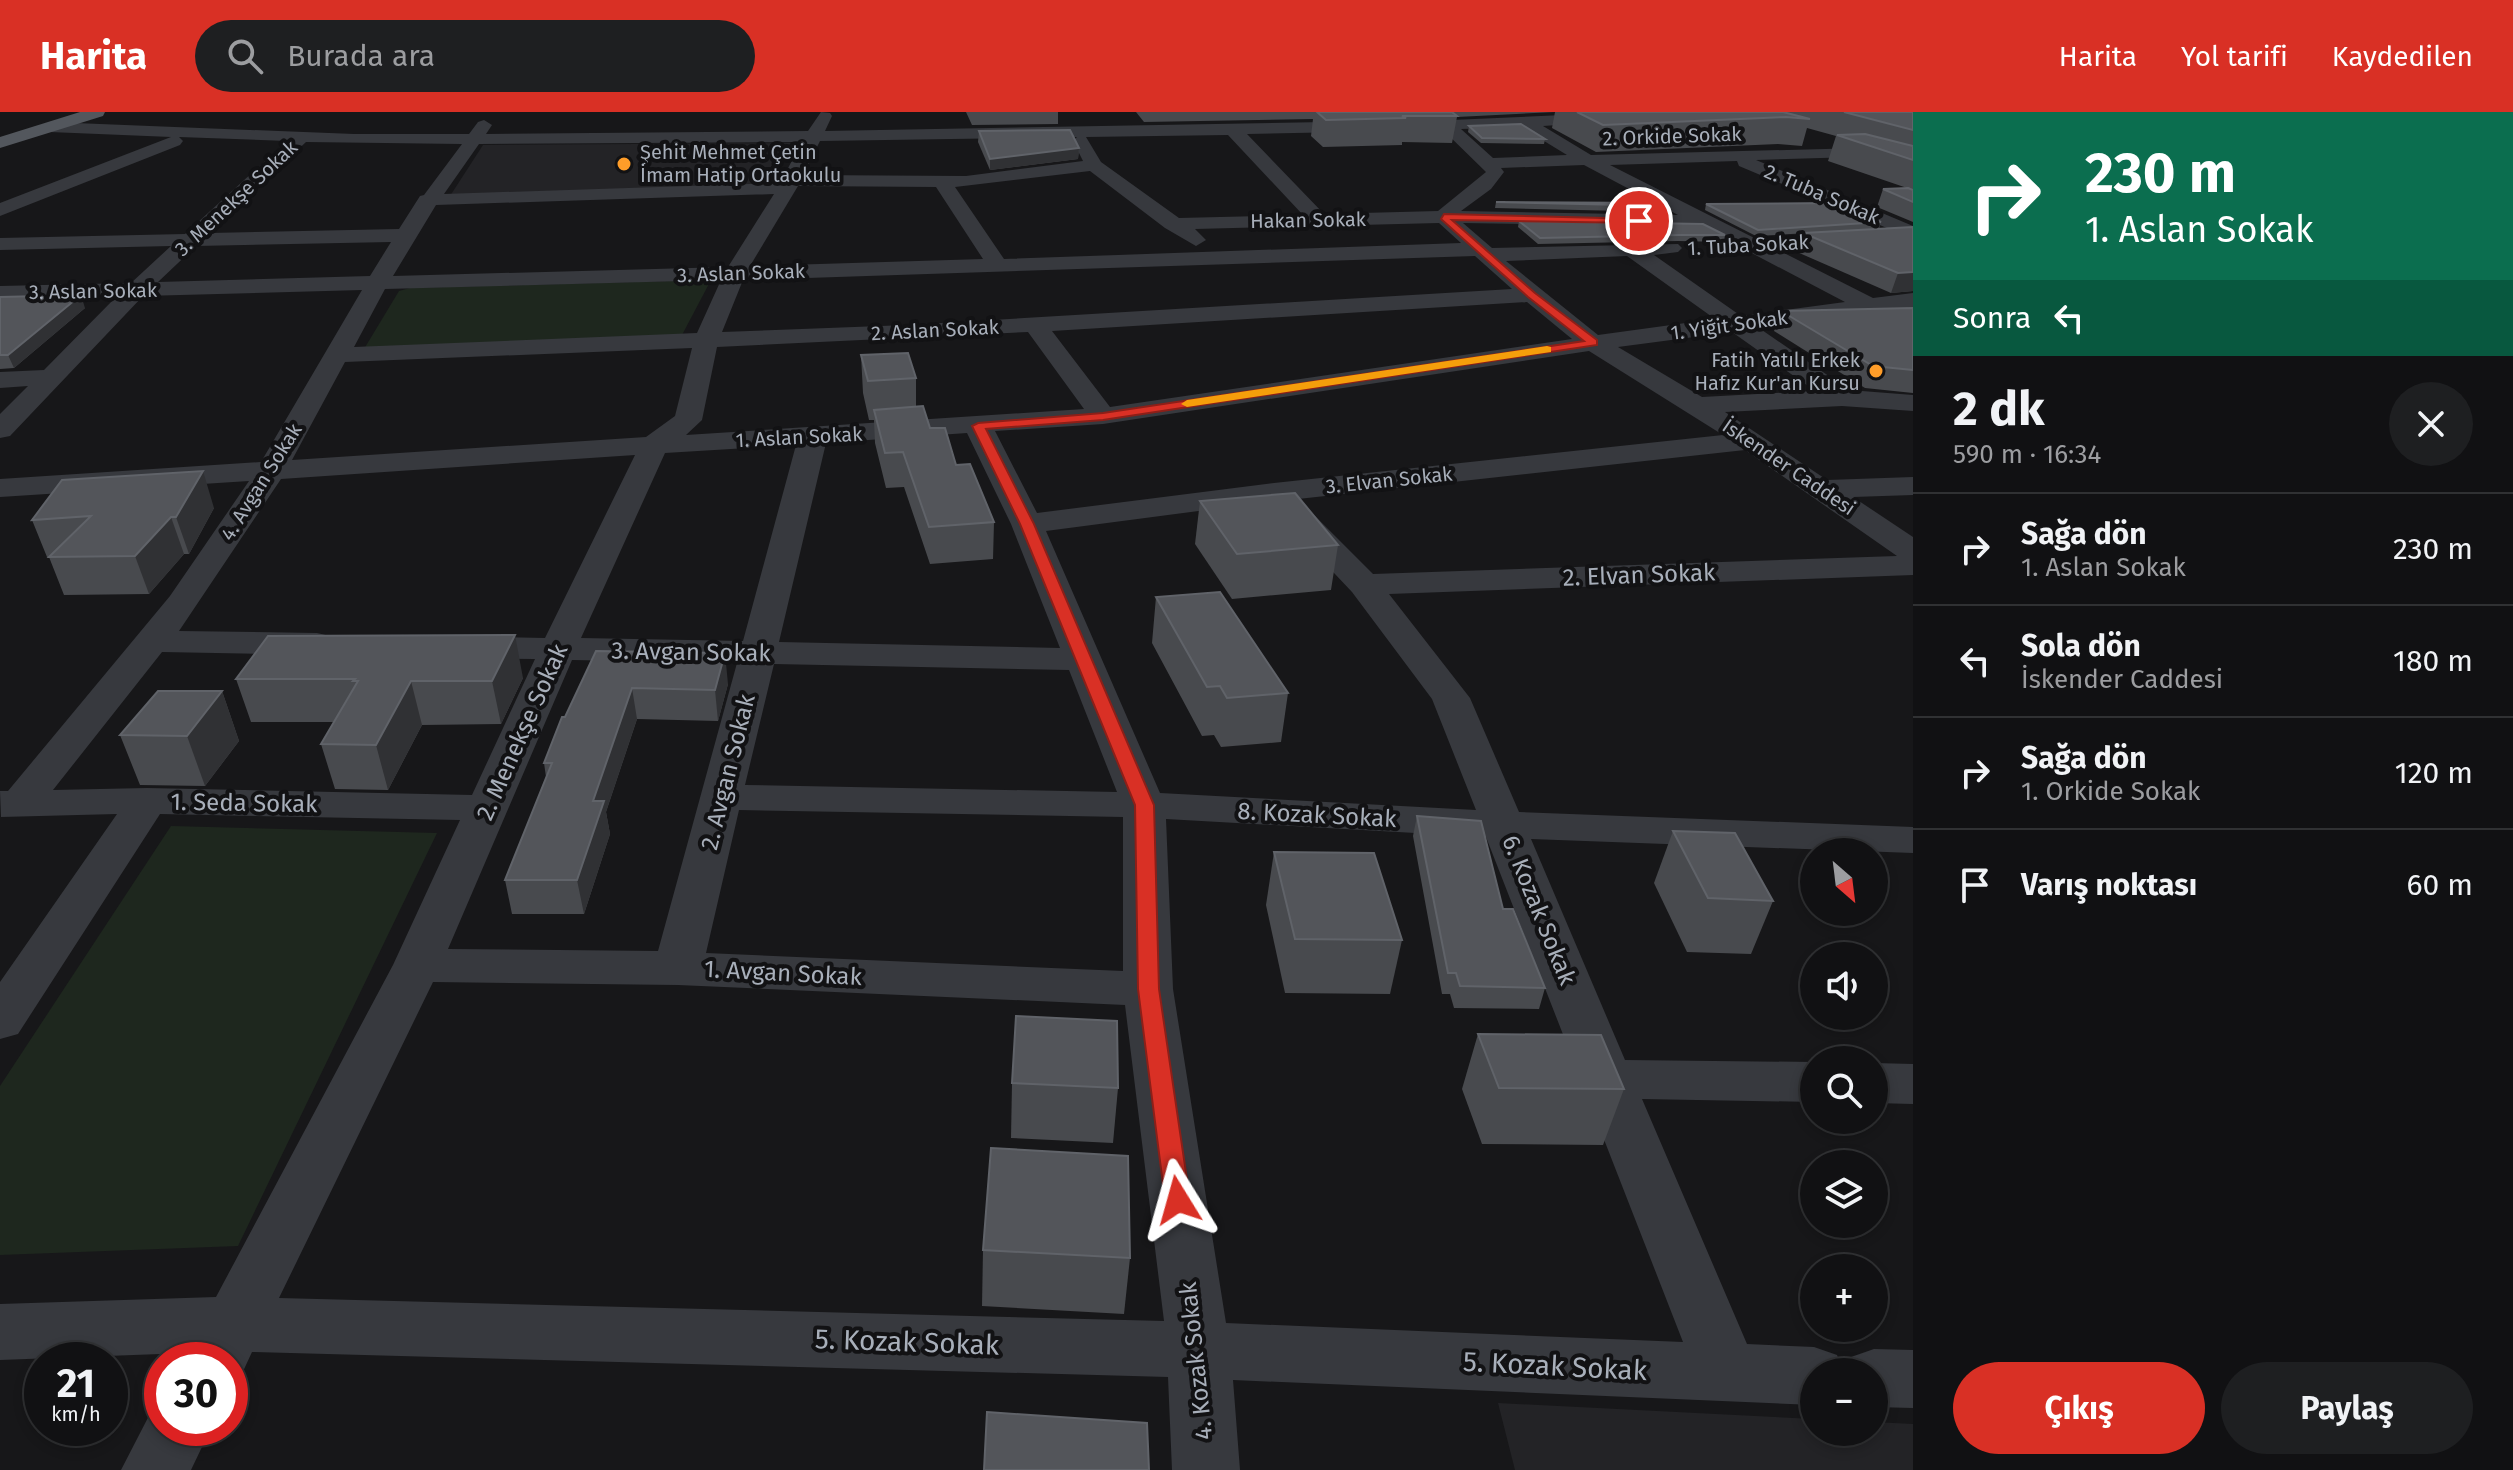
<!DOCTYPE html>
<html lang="tr">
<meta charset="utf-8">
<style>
body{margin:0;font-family:"Fira Sans",sans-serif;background:#1e1f21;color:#f1f3f6;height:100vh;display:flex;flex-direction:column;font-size:30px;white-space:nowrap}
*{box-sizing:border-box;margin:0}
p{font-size:26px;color:#9c9da0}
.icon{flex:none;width:44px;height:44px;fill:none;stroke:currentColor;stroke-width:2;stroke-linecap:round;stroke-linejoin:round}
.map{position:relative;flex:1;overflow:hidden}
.side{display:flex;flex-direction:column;background:#111113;width:600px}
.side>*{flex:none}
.top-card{background:#0b6e4f;color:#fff;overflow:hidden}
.needle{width:52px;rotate:152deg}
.buttons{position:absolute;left:1800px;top:726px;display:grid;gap:16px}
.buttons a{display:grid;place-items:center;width:88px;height:88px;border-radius:50%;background:#111113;box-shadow:0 4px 12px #0003,0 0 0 2px #303133;font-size:40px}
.speed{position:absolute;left:24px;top:1230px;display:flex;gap:16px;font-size:40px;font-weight:700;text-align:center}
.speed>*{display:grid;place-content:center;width:104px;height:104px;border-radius:50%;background:#111113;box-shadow:0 4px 12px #0003,0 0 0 2px #303133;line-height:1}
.speed small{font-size:20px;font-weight:400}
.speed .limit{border:12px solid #d22;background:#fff;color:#111}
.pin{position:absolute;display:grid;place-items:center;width:68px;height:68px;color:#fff;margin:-34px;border:4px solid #fff;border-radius:50%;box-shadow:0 2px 8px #0007}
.me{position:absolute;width:88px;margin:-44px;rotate:352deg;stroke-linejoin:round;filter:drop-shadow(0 0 6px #0008)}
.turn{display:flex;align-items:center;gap:28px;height:168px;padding:0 40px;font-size:36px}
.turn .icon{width:104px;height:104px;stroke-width:2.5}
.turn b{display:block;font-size:56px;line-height:68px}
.then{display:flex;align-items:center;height:76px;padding:0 40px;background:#0003;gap:16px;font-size:30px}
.round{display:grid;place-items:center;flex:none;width:84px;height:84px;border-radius:42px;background:#1e1f21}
.headline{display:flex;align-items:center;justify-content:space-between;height:136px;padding:0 40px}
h1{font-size:48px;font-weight:700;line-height:60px}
.primary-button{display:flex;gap:16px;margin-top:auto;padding:16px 40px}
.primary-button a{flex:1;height:92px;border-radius:48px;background:#d93025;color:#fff;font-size:32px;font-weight:700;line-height:92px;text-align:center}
.primary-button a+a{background:#1e1f21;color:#f1f3f6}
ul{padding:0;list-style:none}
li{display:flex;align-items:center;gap:24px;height:112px;padding:0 40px;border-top:2px solid #303133}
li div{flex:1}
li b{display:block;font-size:30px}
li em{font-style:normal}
header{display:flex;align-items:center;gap:48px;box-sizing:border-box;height:112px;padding:0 40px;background:#d93025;color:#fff}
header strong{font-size:38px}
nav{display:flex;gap:44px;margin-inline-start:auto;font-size:28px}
.search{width:560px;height:72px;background:#1e1f21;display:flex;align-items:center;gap:20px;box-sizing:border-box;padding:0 28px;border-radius:44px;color:#9c9da0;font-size:30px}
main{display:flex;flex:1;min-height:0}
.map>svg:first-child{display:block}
</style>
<header>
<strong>Harita</strong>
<div class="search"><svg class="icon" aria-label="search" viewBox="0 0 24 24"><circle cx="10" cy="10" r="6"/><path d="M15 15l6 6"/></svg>Burada ara</div>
<nav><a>Harita</a><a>Yol tarifi</a><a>Kaydedilen</a></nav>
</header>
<main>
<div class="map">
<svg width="1913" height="1358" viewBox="0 0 1913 1358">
<rect width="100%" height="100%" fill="#171719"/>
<g fill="#232326">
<path d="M791 31 764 72 450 84 483 33Z"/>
<path d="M1498 1291 1814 1307V1320H1874V1310L1913 1312V1358H1515Z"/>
</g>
<g fill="#1e271e">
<path d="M711 168 682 223 364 237 399 179 410 176Z"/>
<path d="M171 714 437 721 238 1134 0 1143V974Z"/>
</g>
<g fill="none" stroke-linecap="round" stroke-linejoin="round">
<g fill="#37393e" fill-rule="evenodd">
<path d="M821 0 830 1 832 4 825 19 1434 8 1430 0H1445L1451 8 1609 1 1617 6 1615 9 1543 14 1591 43 1862 36 1865 40 1856 45 1756 48 1913 114V127L1739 54 1737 49 1610 53 1873 186 1913 181V195L1887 199 1876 204 1866 201 1759 216 1849 278 1913 283V299L1842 294 1725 300 1827 368 1913 365V383L1853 385 1913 425V463L1389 482 1470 586 1519 700 1913 715V741L1531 727 1625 948 1814 950V990L1642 987 1747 1232 1814 1235 1837 1243 1844 1260H1814V1293L1233 1268 1240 1358H1172L1168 1265 252 1240 239 1268 230 1271V1248H184L187 1241 0 1248V1192L216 1185 393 853 460 708 160 702 18 922 0 927V870L117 702 1 705 0 679H8L170 484 249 369 0 385V367L261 350 362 178 143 184 10 324 0 326V302L28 274 0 276V260L44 258 116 185 0 188V174L131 171 171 134 0 138V126L185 122 287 29 179 25 183 29 180 33 0 104V91L171 25 50 20 42 15 50 10 354 22H469L478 10 484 8 492 13 486 22 808 19ZM1521 15 1567 43 1493 46 1461 17ZM1443 18 1486 60 1438 99 1324 102 1247 22ZM1228 23 1303 103 1179 106 1101 50 1086 25ZM1077 25 1073 29 1083 49 966 64 803 63 820 29ZM306 30 462 32 424 83 420 84 399 117 210 121ZM802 30 780 71 444 82 479 32ZM1584 53 1678 103 1461 99 1491 77 1504 60 1501 56ZM1090 59 1165 116 1196 134 1206 128 1195 117 1439 111 1461 131 1004 147 955 75ZM798 74 936 75 983 147 750 154ZM774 82 728 155 393 164 436 93ZM1463 111 1702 115 1845 190 1741 204 1654 143 1678 140 1682 136 1678 132 1492 136ZM391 130 370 164 158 170 196 134ZM1475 144 1512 177 907 213 722 220 743 168ZM1627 144 1715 207 1598 223 1506 149ZM721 168 697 221 354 235 385 177ZM1527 190 1572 227 1110 295 1052 219ZM1028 220 1084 297 686 323 702 308 717 235ZM1732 220 1815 279 1702 285 1618 235ZM692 236 675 304 646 325 292 348 345 250ZM1589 239 1723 323 1274 371 1037 401 995 319 1103 312ZM967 321 1011 412 1060 536 779 530 826 331ZM796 333 743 529 581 526 665 341ZM1745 338 1897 444 1373 462 1298 387ZM635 343 545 526 459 524 446 527 441 535 446 543 459 546 535 547 472 683 147 676 53 678 162 540 317 543 330 540 335 532 330 524 317 521 179 519 281 367ZM1267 390 1352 480 1432 587 1476 698 1160 681 1046 419ZM572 548 737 551 658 839 448 837ZM774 552 1069 558 1117 680 745 673ZM739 698 1123 705V859L706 841ZM1166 707 1486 725 1683 1230 1226 1211 1173 877ZM433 870 678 873 1125 893 1164 1209 279 1186Z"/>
<path d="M1874 951 1913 952V992L1874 991Z"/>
<path d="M1874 1237 1913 1238V1296L1874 1295V1260H1844L1851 1245Z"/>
<path d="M162 1291V1316H211L191 1358H121L154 1294Z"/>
</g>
<path fill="#53575d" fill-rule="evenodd" d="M80 0H105L103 4 0 36V25Z"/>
</g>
<g fill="#484a4e">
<path d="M966 0H1058V12L972 13Z"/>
<path d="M1136 0H1913V110L1877 95 1883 77 1907 76 1828 49 1836 24 1807 16 1802 34 1778 32 1596 40 1552 16 1555 0 1457 5 1452 31 1402 30V33L1323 35 1311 24 1313 7 1144 10Z"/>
<path d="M1469 14 1545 27 1544 32 1481 31 1468 20Z"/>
<path d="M979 19 1079 36 1078 47 990 58 978 30Z"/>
<path d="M1496 90 1667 94 1666 100 1495 96Z"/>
<path d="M1706 92 1881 110 1879 117 1756 124 1705 98Z"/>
<path d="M1519 109 1725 123 1724 130 1678 129 1538 132 1518 115Z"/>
<path d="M1913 115V179L1891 181 1797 140 1803 121Z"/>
<path d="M0 185 85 196 14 256 0 257Z"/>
<path d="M1913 196V281L1865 276 1774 219 1781 199Z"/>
<path d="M861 243 916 266V295L994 410 993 447 930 452 904 375 886 376 875 331 874 308H869L863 281Z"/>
<path d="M1200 389 1338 433 1331 478 1232 487 1195 432Z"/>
<path d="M214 396 189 442H184L149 482 64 483 49 445H47L32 408Z"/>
<path d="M1156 485 1288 581 1281 630 1221 635 1214 623 1202 624 1152 531Z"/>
<path d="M596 539 728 572 718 609 637 607 606 700 610 722 584 802H512L505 768 546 665 544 651Z"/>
<path d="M523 566 501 612 422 613 388 678 335 677 321 632 334 610H251L236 567Z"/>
<path d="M222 579 239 629 205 674 140 673 120 623Z"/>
<path d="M1417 704 1503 797 1545 876 1539 897 1454 896 1450 882H1442L1413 724Z"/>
<path d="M1673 719 1773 789 1751 842 1687 840 1654 771Z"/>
<path d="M1274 740 1402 828 1390 882 1285 881 1266 793Z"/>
<path d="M1478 922 1624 977 1603 1033 1482 1032 1462 977Z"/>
<path d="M1012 971 1118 976 1113 1031 1011 1026Z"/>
<path d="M983 1138 1130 1146 1124 1202 982 1194Z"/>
</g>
<g fill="#303134">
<path d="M1079 36 1078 47 990 58V47Z"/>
<path d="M1913 160V179L1891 181 1898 161Z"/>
<path d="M81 183 85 196 14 256 8 243Z"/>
<path d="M203 359 214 396 189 442 176 405Z"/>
<path d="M171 405 184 442 149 482 135 444Z"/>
<path d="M515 523 523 566 501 612 492 569Z"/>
<path d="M725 541 728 572 718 609 715 578Z"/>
<path d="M411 569 422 613 388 678 376 633Z"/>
<path d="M632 576 637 607 606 700 610 722 584 802 577 768 593 689Z"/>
<path d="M222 579 239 629 205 674 187 624Z"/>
</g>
<g fill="#53555a" stroke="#606369" stroke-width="2">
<path d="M1317 0H1452L1457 4H1402L1406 6 1326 8Z"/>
<path d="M1577 0H1783L1810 7 1786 5 1603 13Z"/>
<path d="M1844 0H1913V18Z"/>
<path d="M1521 12 1545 27 1482 26 1469 14Z"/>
<path d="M1070 18 1079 36 990 47 979 19Z"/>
<path d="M1865 22 1913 34V48L1837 23Z"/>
<path d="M1908 76 1913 78V90L1883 77Z"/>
<path d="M1496 90 1663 91 1667 94Z"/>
<path d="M1835 91 1881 110 1758 118 1706 92Z"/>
<path d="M1519 109 1703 112 1725 123H1680L1540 126Z"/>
<path d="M1913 115V160L1898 161 1803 121Z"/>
<path d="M81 183 8 243H0V185Z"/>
<path d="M1913 196V258L1873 254 1781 199Z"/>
<path d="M908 241 916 266 868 269 861 243Z"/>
<path d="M923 294 930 316H945L956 353 970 352 994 410 929 415 903 340 885 341 874 298Z"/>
<path d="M203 359 176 405H171L135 444 49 445 91 404 32 408 62 368Z"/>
<path d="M1295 381 1338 433 1237 442 1200 389Z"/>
<path d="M1220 480 1288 581 1227 586 1220 574 1207 575 1156 485Z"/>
<path d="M515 523 492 569H411L376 633 321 632 358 569H353L355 567H236L268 524Z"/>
<path d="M596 539 725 541 715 578 632 576 593 689H604L577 768H505L552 651H544L562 605H565Z"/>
<path d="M158 579H222L187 624 120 623Z"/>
<path d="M1417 704 1481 709 1503 797H1513L1545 876 1460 874 1456 861H1448Z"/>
<path d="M1673 719 1735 721 1773 789 1708 786Z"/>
<path d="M1274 740 1374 741 1402 828 1295 827Z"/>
<path d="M1016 904 1117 909 1118 976 1012 971Z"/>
<path d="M1478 922 1601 923 1624 977 1499 976Z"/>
<path d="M991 1036 1128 1044 1130 1146 983 1138Z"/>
<path d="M987 1300 1147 1311 1149 1358H984Z"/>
</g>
<path fill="#d93025" stroke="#8d1f18" stroke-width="2" d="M1444 102 1642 107 1639 111 1452 108 1535 181 1597 228V233L1103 308 986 317 1034 412 1154 693 1159 877 1190 1088 1186 1095 1178 1098 1169 1095 1165 1088 1138 877 1135 693 1020 412 972 314 978 311 1103 301 1584 229 1528 185 1441 107Z"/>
<path fill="#f59e0b" d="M1547 234 1551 235V240L1187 295 1181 292 1187 288Z"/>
<g fill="#ff9d29" stroke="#121214" stroke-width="3">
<circle cx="624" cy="52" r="8"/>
<circle cx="1876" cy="259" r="8"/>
</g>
<g text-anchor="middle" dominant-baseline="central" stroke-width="8" stroke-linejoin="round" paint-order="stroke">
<g font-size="20" fill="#a8afba" stroke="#121214">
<text transform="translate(1672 24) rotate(-2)">2. Orkide Sokak</text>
<text transform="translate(1822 82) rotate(23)">2. Tuba Sokak</text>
<text transform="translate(236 86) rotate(-43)">3. Menekşe Sokak</text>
<text transform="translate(1308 108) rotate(-1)">Hakan Sokak</text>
<text transform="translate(1748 133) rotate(-3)">1. Tuba Sokak</text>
<text transform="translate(741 161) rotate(-2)">3. Aslan Sokak</text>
<text transform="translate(93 179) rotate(-1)">3. Aslan Sokak</text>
<text transform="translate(1729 213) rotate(-8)">1. Yiğit Sokak</text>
<text transform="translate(935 218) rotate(-3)">2. Aslan Sokak</text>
<text transform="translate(799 325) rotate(-3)">1. Aslan Sokak</text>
<text transform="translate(1789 355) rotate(34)">İskender Caddesi</text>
<text transform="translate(1389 368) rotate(-6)">3. Elvan Sokak</text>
<text transform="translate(261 370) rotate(-58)">4. Avgan Sokak</text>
</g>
<g font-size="20" fill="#a8afba" stroke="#121214" text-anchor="start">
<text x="640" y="40">Şehit Mehmet Çetin<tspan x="640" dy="23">İmam Hatip Ortaokulu</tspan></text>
<text x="1860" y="248" text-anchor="end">Fatih Yatılı Erkek<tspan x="1860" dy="23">Hafız Kur'an Kursu</tspan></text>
</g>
<g font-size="24" fill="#a8afba" stroke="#121214">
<text transform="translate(1639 463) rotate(-2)">2. Elvan Sokak</text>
<text transform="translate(691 540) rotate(1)">3. Avgan Sokak</text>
<text transform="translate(522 620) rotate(-66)">2. Menekşe Sokak</text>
<text transform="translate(728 660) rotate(-76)">2. Avgan Sokak</text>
<text transform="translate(244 691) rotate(1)">1. Seda Sokak</text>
<text transform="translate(1317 703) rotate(3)">8. Kozak Sokak</text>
<text transform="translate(1539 798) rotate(68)">6. Kozak Sokak</text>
<text transform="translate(783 861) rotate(3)">1. Avgan Sokak</text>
<text transform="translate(1196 1249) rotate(-96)">4. Kozak Sokak</text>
</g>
<g font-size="28" fill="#a8afba" stroke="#121214">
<text transform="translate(907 1230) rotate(2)">5. Kozak Sokak</text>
<text transform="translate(1555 1254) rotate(3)">5. Kozak Sokak</text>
</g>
</g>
</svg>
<div class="buttons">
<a><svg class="needle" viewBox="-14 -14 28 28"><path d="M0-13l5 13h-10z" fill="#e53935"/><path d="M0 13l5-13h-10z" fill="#9c9da0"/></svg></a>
<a><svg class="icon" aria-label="sound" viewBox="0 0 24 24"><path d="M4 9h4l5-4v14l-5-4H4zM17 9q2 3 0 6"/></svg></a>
<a><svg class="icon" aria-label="search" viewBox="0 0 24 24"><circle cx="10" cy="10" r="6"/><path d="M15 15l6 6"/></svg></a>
<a><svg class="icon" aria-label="layers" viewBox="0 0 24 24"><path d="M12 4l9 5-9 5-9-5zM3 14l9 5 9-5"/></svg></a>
<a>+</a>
<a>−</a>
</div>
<div class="speed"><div>21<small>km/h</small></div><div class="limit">30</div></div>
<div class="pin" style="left:1639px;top:109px;background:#d93025"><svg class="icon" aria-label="arrive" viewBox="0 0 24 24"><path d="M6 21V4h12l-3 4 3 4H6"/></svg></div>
<svg class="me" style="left:1178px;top:1088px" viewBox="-20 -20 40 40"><path d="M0-17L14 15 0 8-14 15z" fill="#d93025" stroke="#fff" stroke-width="4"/></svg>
</div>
<section class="side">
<div class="top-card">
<div class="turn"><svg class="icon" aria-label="right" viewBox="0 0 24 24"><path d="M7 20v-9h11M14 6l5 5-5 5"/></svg><div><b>230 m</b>1. Aslan Sokak</div></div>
<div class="then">Sonra<svg class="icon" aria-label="left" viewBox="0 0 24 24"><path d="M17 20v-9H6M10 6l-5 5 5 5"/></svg></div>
</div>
<div class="headline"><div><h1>2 dk</h1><p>590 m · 16:34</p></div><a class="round"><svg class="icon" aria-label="close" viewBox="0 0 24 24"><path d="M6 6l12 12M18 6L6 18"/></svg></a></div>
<ul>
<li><svg class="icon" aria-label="right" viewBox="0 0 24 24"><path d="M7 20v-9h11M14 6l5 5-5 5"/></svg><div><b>Sağa dön</b><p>1. Aslan Sokak</p></div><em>230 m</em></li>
<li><svg class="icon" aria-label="left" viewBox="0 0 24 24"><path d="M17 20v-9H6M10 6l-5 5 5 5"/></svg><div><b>Sola dön</b><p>İskender Caddesi</p></div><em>180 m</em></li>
<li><svg class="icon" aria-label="right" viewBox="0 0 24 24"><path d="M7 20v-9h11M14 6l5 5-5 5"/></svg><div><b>Sağa dön</b><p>1. Orkide Sokak</p></div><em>120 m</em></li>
<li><svg class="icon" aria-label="arrive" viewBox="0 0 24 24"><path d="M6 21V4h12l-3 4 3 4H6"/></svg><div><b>Varış noktası</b></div><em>60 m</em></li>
</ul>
<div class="primary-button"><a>Çıkış</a><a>Paylaş</a></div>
</section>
</main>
